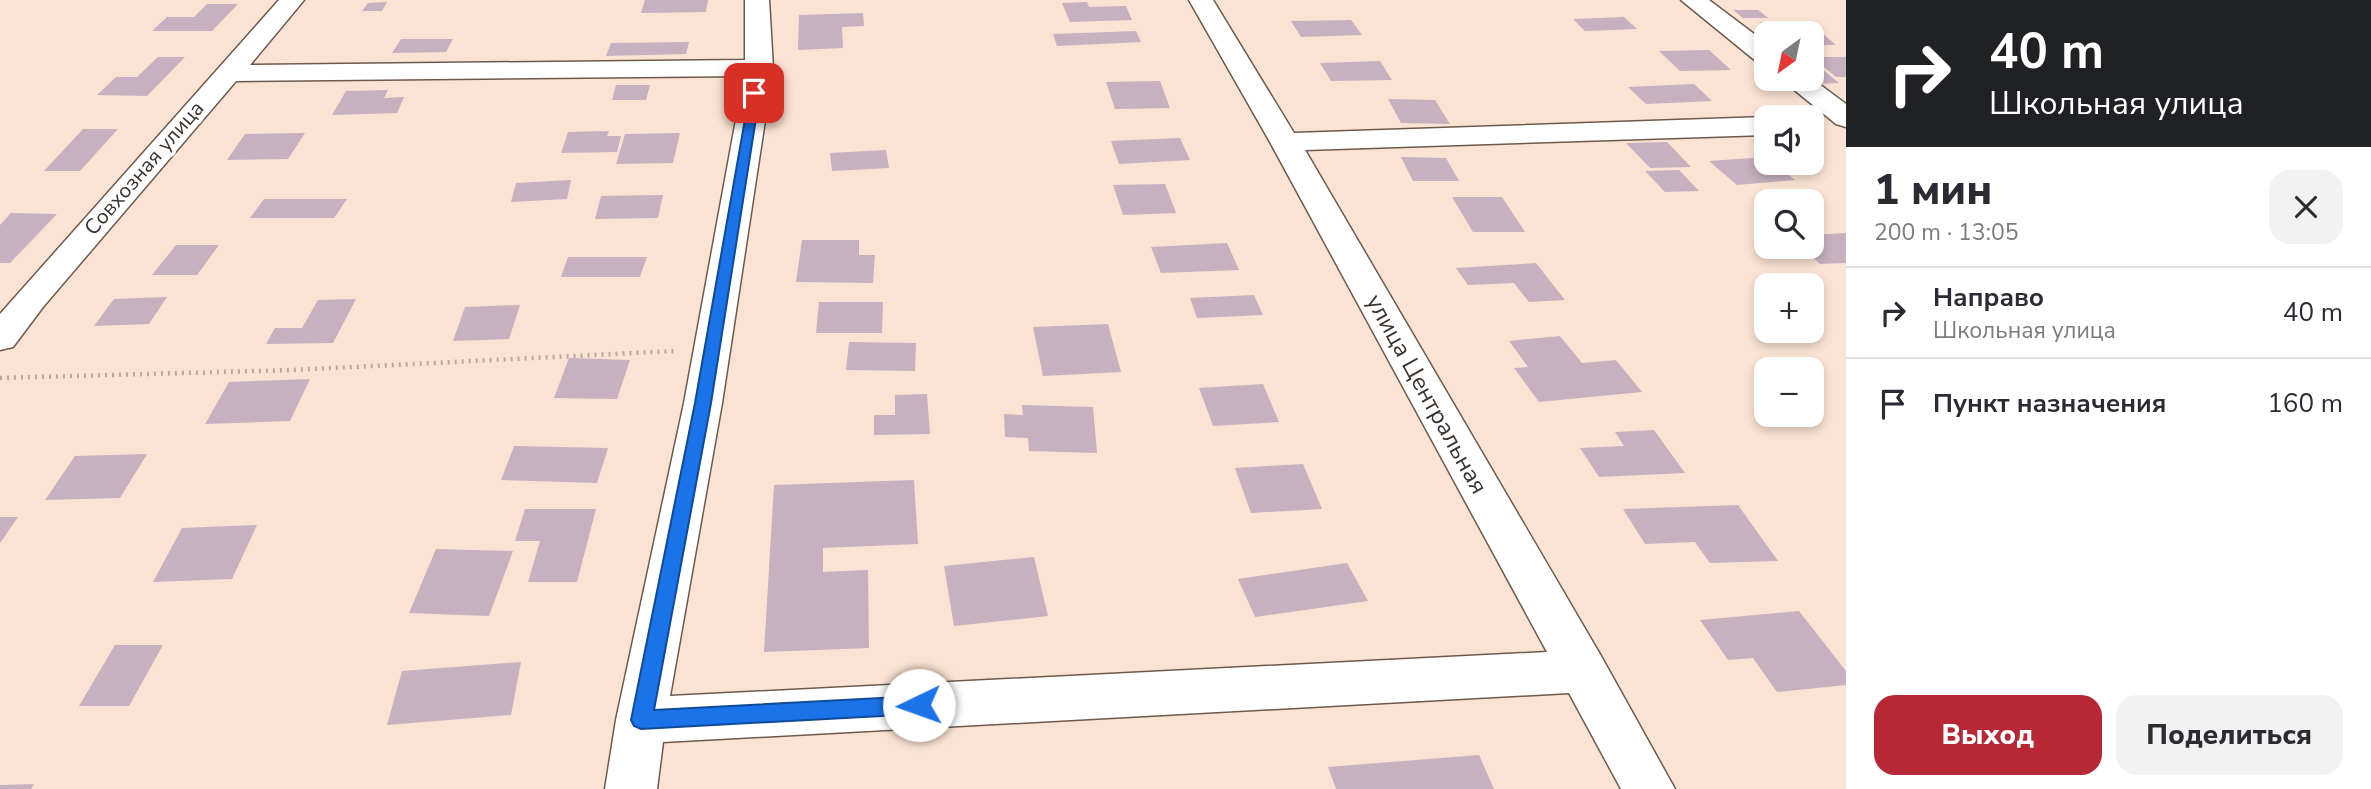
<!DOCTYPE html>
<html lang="ru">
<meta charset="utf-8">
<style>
body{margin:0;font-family:"Nunito Sans",sans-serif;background:#f2f2f3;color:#2b2b33;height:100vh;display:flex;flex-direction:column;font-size:26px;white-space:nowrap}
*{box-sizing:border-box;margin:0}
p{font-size:23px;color:#7c7c81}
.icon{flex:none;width:38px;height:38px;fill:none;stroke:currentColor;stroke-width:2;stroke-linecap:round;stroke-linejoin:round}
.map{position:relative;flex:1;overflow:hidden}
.side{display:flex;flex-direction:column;background:#fff;width:525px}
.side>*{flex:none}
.top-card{background:#202124;color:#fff;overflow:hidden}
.needle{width:46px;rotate:213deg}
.fabs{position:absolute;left:1754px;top:21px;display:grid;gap:14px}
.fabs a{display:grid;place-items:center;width:70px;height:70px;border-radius:14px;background:#fff;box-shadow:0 4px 10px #0003;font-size:35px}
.pin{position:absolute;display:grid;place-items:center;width:60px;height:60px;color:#fff;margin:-30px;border-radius:14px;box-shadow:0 4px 10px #0006}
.me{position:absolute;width:77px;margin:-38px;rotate:267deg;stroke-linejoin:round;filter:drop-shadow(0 0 5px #0008)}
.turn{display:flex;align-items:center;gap:24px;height:147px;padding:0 28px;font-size:32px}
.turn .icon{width:91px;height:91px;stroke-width:2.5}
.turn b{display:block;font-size:49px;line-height:60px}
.round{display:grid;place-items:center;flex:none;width:74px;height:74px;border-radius:21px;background:#f2f2f3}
.overview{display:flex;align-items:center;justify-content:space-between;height:119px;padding:0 28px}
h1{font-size:42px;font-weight:800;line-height:52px}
.button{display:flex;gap:14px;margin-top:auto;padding:14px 28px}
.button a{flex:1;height:80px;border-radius:21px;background:#b82736;color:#fff;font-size:28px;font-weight:800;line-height:80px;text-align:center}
.button a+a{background:#f2f2f3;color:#2b2b33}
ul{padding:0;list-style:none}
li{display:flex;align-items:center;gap:21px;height:91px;padding:0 28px;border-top:2px solid #e1e1e2}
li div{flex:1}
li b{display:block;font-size:26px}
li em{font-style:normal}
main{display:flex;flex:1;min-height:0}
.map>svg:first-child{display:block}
</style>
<main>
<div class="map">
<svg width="1846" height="789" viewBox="0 0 1846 789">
<rect width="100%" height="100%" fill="#fae3d3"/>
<g fill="#c7b0bf">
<path d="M645 0H708L706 12 641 13Z"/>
<path d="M387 2 382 11H362L368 3Z"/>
<path d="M1087 2 1089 7 1126 6 1132 20 1070 22 1062 3Z"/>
<path d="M207 4H238L212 31H152L167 17H194Z"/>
<path d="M1733 10H1758L1768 18H1743Z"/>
<path d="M863 13 864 26 842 27 843 48 798 50 799 15Z"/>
<path d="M1624 17 1637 29 1585 31 1573 19Z"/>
<path d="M1351 20 1362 35 1301 37 1291 21Z"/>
<path d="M1759 22H1809L1836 45H1811V33H1771Z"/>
<path d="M1136 31 1141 42 1057 46 1053 34Z"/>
<path d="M401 39H453L446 52 392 53Z"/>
<path d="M689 42 686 54 606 56 611 43Z"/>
<path d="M1709 50 1731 70 1680 71 1659 51Z"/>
<path d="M158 57H185L147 96 97 95 116 77H137Z"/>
<path d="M1812 57H1846V77H1836Z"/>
<path d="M1811 60 1839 83 1814 84 1811 79Z"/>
<path d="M1380 61 1392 80 1331 81 1320 63Z"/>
<path d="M1160 81 1170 108 1115 109 1106 82Z"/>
<path d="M1694 84 1712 101 1646 104 1628 87Z"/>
<path d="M616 85H650L646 100H612Z"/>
<path d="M388 90 384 98 404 97 397 113 332 115 346 91Z"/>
<path d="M1388 99 1435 100 1450 124 1401 123Z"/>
<path d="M83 129H118L80 171H44Z"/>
<path d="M609 131 607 136H621L617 152 561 153 568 132Z"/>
<path d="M305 133 288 159 227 160 245 134Z"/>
<path d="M680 133 673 163 616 164 625 134Z"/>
<path d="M1180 138 1190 160 1119 164 1111 141Z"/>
<path d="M1667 142 1691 167 1650 168 1626 143Z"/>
<path d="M886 150 889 168 832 171 830 153Z"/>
<path d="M1401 157 1446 158 1459 181H1413Z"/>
<path d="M1766 157V163H1774L1795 180 1737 185 1709 161Z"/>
<path d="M1679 170 1699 191 1665 192 1645 171Z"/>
<path d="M571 180 567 199 511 202 516 183Z"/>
<path d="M1165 184 1176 213 1123 215 1113 185Z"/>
<path d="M663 195 658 218 595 219 601 196Z"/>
<path d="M1452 197H1502L1525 232H1473Z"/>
<path d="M264 199H347L334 218H250Z"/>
<path d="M11 213 57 214 10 263H0V225Z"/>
<path d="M1846 233V263L1820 264 1802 247H1811V235Z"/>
<path d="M802 240H859V255H875L873 283 796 282Z"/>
<path d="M1227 243 1239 270 1161 273 1151 247Z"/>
<path d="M176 245H219L197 275H152Z"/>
<path d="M568 257H647L640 277H561Z"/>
<path d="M1536 263 1565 300 1529 302 1514 283 1468 285 1456 268Z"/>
<path d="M1254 295 1263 315 1197 318 1190 298Z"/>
<path d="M167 297 149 324 94 326 114 299Z"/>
<path d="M356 299 333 343 266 344 275 328H302L318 300Z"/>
<path d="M819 302H883L882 333H816Z"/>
<path d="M520 305 509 339 453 341 465 307Z"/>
<path d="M1108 324 1121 372 1043 376 1033 327Z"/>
<path d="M1560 336 1582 363 1616 360 1642 392 1539 402 1514 368 1528 367 1509 341Z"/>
<path d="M849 342 916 343 915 371 846 370Z"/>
<path d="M569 358 630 360 617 399 554 398Z"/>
<path d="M310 379 290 421 205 424 229 382Z"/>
<path d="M1263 384 1279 422 1213 426 1199 388Z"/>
<path d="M927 394 930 434 874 435V415H895V395Z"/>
<path d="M1022 405 1093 407 1097 453 1029 451 1028 438 1005 437 1004 414 1023 415Z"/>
<path d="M1654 430 1685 473 1599 477 1580 448 1624 446 1615 432Z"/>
<path d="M514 446 608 448 597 483 501 480Z"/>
<path d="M147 454 120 498 45 500 75 456Z"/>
<path d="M1303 464 1322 509 1251 513 1235 468Z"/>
<path d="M914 480 918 544 823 548V572L868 570 869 648 764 652 774 485Z"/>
<path d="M1738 505 1778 561 1710 563 1695 542 1645 544 1623 509Z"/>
<path d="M525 509H596L577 582H528L540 541H515Z"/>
<path d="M0 517H18L0 543Z"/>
<path d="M257 525 232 579 153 582 182 528Z"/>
<path d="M436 549 513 551 489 616 409 613Z"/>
<path d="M1034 557 1048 616 954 626 944 566Z"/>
<path d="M1347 563 1368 601 1255 617 1238 579Z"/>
<path d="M1799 611 1846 671V685L1777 692 1753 658 1728 660 1700 620Z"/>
<path d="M115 645H163L129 706H79Z"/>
<path d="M521 662 511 715 387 725 402 671Z"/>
<path d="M1479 755 1494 789H1336L1328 767Z"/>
<path d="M34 784 31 789H0V785Z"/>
</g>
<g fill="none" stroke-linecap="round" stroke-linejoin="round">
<defs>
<g id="minor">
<path d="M279 0H304L250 65 745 60V0H769L773 68 722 403 670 696 1547 652 1270 142 1189 0H1213L1294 133 1766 117V135L1305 150 1601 656 1675 789H1621L1569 693 663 742 657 789H605L616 720 684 403 744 76 236 81 43 307 13 347 0 350V314Z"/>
<path d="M1681 0H1709L1766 43V64L1757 62Z"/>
<path d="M1811 78 1846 104V127L1836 124 1781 79Z"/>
</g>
</defs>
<use href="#minor" stroke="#6e5a4d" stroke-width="3"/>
<path stroke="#baa89b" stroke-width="4.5" stroke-dasharray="2 5" stroke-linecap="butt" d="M0 378 292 370 674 351"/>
<use href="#minor" fill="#fff" fill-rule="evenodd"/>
</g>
<path fill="#1a73e8" stroke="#114b97" stroke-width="2" d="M750 91 760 93 711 403 654 710 919 696 926 699 929 705 926 712 919 714 641 729 634 726 631 720 695 403Z"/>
<g text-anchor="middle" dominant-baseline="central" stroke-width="7" stroke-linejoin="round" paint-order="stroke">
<g font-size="21" fill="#3c332d" stroke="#fff">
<text transform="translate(144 168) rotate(-49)">Совхозная улица</text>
</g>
<g font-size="24" fill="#3c332d" stroke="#fff">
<text transform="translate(1427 394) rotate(61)">улица Центральная</text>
</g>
</g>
</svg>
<div class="fabs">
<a><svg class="needle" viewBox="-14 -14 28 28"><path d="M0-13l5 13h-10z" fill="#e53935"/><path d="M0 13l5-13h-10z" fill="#7c7c81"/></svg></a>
<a><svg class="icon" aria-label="sound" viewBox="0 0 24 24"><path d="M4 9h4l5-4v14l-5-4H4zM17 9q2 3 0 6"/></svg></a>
<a><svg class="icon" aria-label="search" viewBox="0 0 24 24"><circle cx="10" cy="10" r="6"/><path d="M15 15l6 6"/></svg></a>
<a>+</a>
<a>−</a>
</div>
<div class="pin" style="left:754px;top:93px;background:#d93025"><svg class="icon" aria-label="arrive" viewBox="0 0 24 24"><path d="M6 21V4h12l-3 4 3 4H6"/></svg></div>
<svg class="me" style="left:919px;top:705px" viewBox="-20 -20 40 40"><circle r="19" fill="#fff"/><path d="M0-13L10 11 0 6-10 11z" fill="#1a73e8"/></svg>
</div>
<section class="side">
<div class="top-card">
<div class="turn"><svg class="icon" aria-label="right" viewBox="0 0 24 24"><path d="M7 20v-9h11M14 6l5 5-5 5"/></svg><div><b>40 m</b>Школьная улица</div></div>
</div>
<div class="overview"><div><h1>1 мин</h1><p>200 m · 13:05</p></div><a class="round"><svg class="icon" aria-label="close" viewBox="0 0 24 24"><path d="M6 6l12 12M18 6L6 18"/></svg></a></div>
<ul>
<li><svg class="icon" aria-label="right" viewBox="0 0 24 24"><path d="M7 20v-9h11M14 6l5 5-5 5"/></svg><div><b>Направо</b><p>Школьная улица</p></div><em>40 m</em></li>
<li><svg class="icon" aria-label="arrive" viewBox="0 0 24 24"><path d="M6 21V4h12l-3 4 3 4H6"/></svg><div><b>Пункт назначения</b></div><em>160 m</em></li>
</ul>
<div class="button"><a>Выход</a><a>Поделиться</a></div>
</section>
</main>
